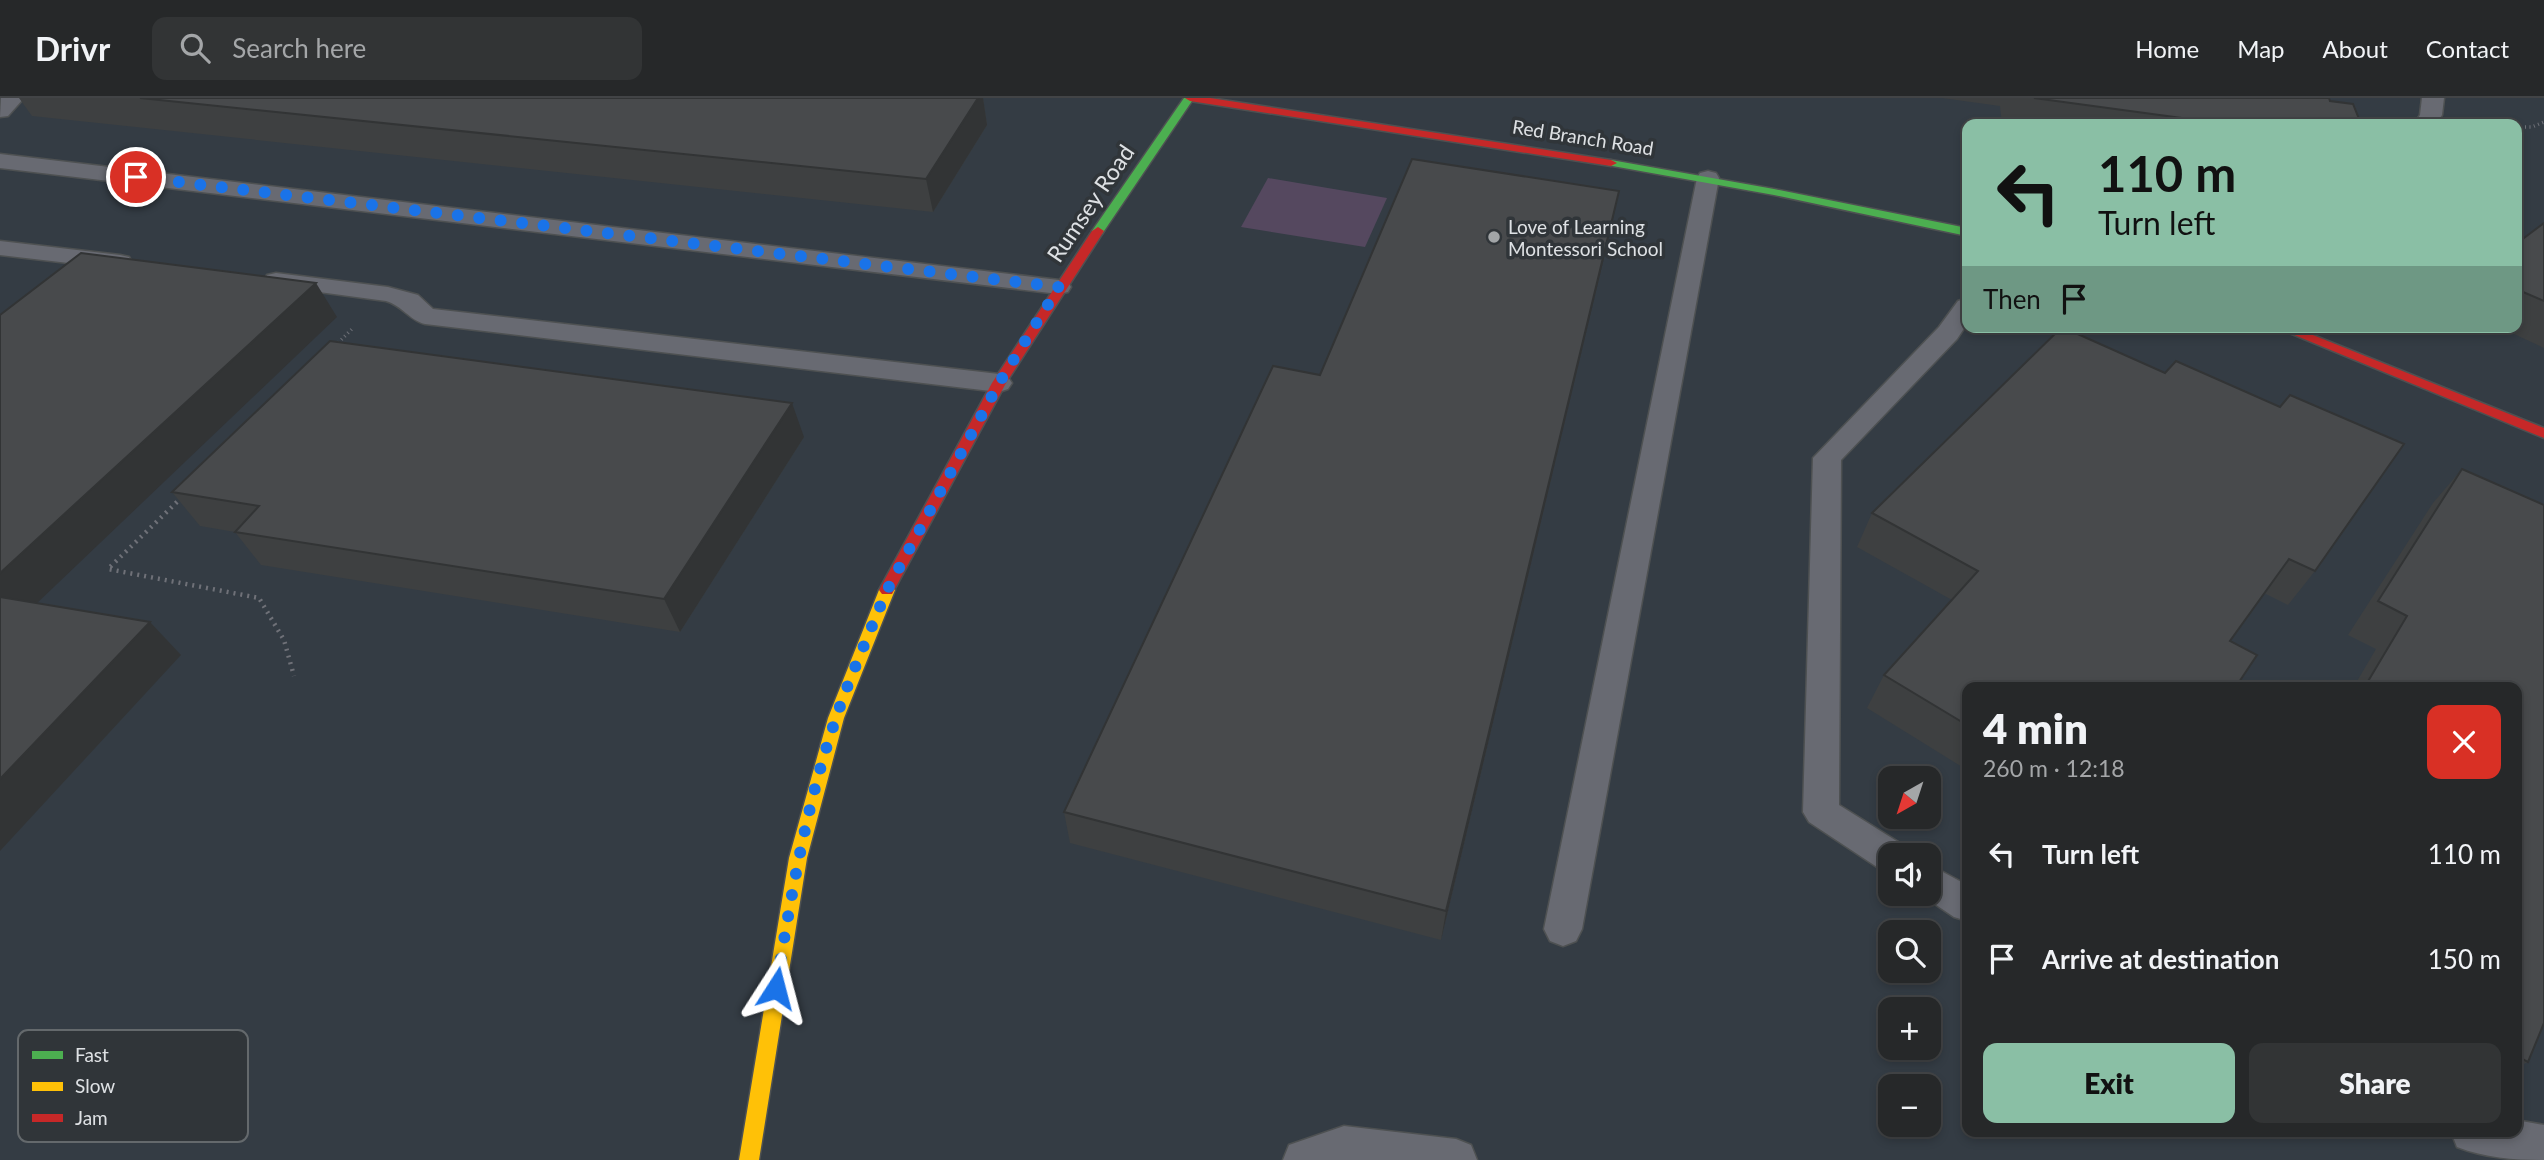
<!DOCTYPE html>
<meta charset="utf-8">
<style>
body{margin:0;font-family:Lato,sans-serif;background:#323435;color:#f1f3f6;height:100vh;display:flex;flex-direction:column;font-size:26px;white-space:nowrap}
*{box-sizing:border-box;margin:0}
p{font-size:23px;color:#a4a6a8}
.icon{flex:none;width:38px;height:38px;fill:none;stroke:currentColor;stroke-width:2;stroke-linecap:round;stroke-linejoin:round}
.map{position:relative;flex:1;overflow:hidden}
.details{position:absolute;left:1962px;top:584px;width:560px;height:455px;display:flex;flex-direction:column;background:#262829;border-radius:14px;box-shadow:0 4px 10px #0003,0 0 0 2px #424446}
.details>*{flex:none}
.guide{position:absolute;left:1962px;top:21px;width:560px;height:214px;border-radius:14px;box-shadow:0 4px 10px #0003,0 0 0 2px #424446;background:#8abfa5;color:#111;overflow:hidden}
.needle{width:46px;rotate:219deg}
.controls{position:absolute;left:1878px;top:668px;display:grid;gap:14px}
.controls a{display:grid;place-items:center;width:63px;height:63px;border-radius:14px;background:#262829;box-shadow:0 4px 10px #0003,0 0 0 2px #424446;font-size:35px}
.pin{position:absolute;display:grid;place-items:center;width:60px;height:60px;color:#fff;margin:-30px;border:4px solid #fff;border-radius:50%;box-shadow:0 2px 7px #0007}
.me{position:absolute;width:77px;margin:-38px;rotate:9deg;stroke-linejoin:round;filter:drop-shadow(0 0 5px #0008)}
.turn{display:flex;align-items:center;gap:24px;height:147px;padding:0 21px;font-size:32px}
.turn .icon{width:91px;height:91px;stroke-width:2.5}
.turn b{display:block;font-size:49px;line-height:60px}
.then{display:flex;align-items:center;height:66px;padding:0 21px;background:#0003;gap:14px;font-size:26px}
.round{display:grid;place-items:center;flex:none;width:74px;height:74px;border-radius:14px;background:#323435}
.overview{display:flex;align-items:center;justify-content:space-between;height:119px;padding:0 21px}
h1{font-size:42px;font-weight:800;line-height:52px}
.button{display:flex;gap:14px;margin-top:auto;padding:14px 21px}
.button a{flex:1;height:80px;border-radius:14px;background:#8abfa5;color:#111;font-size:28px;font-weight:800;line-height:80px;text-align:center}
.button a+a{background:#323435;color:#f1f3f6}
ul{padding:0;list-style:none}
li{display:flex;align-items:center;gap:21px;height:105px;padding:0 21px}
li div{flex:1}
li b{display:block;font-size:26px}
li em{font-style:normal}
header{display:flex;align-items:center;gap:42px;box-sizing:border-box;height:98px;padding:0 35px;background:#262829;border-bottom:2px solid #424446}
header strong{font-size:33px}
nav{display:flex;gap:38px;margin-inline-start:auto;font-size:24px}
.search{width:490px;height:63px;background:#323435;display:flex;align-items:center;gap:18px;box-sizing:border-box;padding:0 24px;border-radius:14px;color:#a4a6a8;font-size:26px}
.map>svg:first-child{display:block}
</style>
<header>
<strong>Drivr</strong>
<div class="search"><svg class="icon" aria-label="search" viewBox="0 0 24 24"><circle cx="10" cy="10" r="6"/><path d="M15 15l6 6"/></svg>Search here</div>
<nav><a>Home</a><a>Map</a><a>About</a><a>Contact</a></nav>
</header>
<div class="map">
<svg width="2544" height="1062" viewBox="0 0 2544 1062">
<rect width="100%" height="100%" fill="#323537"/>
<path fill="#343c44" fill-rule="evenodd" d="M0 0H2544V1062H0ZM1967 26H2516V229H1967ZM1967 590H2516V1034H1967ZM1890 681H1928V719H1890ZM1890 758H1928V796H1890ZM1890 835H1928V873H1890ZM1890 912H1928V950H1890ZM1890 989H1928V1027H1890Z"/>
<path fill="#55485f" d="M1268 80 1387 100 1365 149 1241 129Z"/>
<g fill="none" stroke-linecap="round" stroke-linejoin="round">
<defs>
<g id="lane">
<path d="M24 0 8 18 0 19 1 0Z"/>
<path d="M2422 0H2444L2442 17 2436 26H2414L2420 17Z"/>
<path d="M0 56 1059 182 1068 184 1071 189 1068 194 1059 196 0 70Z"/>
<path d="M1708 73 1716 75 1719 80 1582 831 1576 843 1563 848 1550 843 1544 831 1697 80 1700 75Z"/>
<path d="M0 143 120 157 129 159 132 164 129 169 120 171 0 157Z"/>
<path d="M276 175 388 189 418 197 433 211 999 276 1008 279 1012 285 1008 291 999 294 425 226C409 222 403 208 386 203L267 187 264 182 267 177Z"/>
<path d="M1967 200V226L1957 241 1841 362 1839 707 1903 747 1908 758H1890V774L1877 769 1809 724 1803 714 1813 360 1939 229 1958 203Z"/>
<path d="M1928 766 1967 787V823L1954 819 1920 796H1928Z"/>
<path d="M2516 1022 2544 1027V1062C2514 1062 2486 1060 2457 1049L2451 1034H2516Z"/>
<path d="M1344 1028 1456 1041 1471 1047 1477 1062H1283L1289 1047Z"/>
</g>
<g id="fast">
<path d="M1184 0H1194L1102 136H1094L1092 133Z"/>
<path d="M1611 62 1774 91 1967 130V138L1774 97 1607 67V63Z"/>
</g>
<path id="slow" d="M887 486 895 492 844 620 807 760 759 1062H739L789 760 828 620 879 492Z"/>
<g id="jam">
<path d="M1185 0H1210L1611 62 1617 65 1611 68 1190 3Z"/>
<path d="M1098 129 1104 133 1006 285 892 496H882L879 492 992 285 1092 133Z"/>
<path d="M2275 229H2293L2544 330V340Z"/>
</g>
</defs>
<use href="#lane" stroke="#4e5152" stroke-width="3"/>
<use href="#fast" stroke="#4e5152" stroke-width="3"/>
<use href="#slow" stroke="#4e5152" stroke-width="3"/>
<use href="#jam" stroke="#4e5152" stroke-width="3"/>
<g stroke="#6f7178" stroke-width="3.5" stroke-dasharray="1 3.5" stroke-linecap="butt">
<path d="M2470 23 2486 26"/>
<path d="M2516 29H2532L2544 24"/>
<path d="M335 248 354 229"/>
</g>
<path stroke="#6f7178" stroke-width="4.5" stroke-dasharray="2 5" stroke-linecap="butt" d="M182 399 108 471 259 500 284 542 294 578"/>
<use href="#lane" fill="#686a72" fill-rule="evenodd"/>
<use href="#fast" fill="#4caf50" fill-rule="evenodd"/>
<use href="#slow" fill="#ffc107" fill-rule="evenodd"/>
<use href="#jam" fill="#c62828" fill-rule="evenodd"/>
</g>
<g fill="#3e4041">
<path d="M19 0H983L987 27 933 114 32 18Z"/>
<path d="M1942 0H2329L2330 3 2361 26H2002L2000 8Z"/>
<path d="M2544 125V250L2499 229H2516V146Z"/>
<path d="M1612 126 1441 842 1070 745 1064 714 1320 277Z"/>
<path d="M2062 229 2315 473 2288 507 2264 495 1967 590V672L1867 610 1884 577 1952 502 1857 449 1872 415Z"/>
<path d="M804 339 680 534 261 467 235 434 200 428 172 394Z"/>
<path d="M2462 371 2544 407V925L2528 964 2516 970V590H2353L2376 551 2348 537 2433 405Z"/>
</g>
<g fill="#323435">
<path d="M978 0H983L987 27 933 114 926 81Z"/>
<path d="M1619 93 1612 126 1441 842 1446 813Z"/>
<path d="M316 185 337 219 12 529 0 517V475Z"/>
<path d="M792 305 804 339 680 534 664 501Z"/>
<path d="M150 524 181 557 0 753V681Z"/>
</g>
<g fill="#484a4c" stroke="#323435" stroke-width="2">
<path d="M140 0H978L926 81Z"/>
<path d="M2034 0H2329L2330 3 2353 6 2361 26H2226Z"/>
<path d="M1412 61 1619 93 1446 813 1064 714 1273 268 1320 277Z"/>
<path d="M2544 125V203L2516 191V146Z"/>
<path d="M81 155 316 185 0 475V217Z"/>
<path d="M2062 229 2165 275 2176 263 2280 309 2290 297 2404 346 2315 473 2289 461 2230 543 2257 557 2235 590H1967V627L1884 577 1978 473 1872 415Z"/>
<path d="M330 243 792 305 664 501 235 434 259 408 172 394Z"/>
<path d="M2462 371 2544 407V925L2528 964 2516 957V590H2364L2407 518 2378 503Z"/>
<path d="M0 499 150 524 0 681Z"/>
</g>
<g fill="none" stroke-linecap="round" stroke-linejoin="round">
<path stroke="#1a73e8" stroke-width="12" stroke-dasharray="0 21.6" d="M136 79 1059 189 999 285 885 496C869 537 850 578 836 620 806 707 791 799 776 890"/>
</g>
<circle fill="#a2a5a7" stroke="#303539" stroke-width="2.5" cx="1494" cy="139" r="7"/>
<g text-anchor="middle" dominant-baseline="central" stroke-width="7" stroke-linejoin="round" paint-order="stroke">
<g font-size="19" fill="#dee1e4" stroke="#303539">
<text transform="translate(1583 39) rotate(9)">Red Branch Road</text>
</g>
<g font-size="19" fill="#dee1e4" stroke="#303539" text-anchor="start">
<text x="1508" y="128">Love of Learning<tspan x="1508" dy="22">Montessori School</tspan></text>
</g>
<g font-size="23" fill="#dee1e4" stroke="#303539">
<text transform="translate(1090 105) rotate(-56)">Rumsey Road</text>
</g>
</g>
<rect x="18" y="932" width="230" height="112" rx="10" fill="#303539" stroke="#64696c" stroke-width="2"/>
<rect x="32" y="953" width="31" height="8" fill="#4caf50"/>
<rect x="32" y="984" width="31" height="9" fill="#ffc107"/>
<rect x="32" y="1016" width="31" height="8" fill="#c62828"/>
<g font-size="19" fill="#dee1e4">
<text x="75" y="964">Fast</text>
<text x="75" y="995">Slow</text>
<text x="75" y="1027">Jam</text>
</g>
</svg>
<div class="controls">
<a><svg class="needle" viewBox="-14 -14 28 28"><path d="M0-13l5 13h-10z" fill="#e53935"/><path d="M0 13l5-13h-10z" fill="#a4a6a8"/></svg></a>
<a><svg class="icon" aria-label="sound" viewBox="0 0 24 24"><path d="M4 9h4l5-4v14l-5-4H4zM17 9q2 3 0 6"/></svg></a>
<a><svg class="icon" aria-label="search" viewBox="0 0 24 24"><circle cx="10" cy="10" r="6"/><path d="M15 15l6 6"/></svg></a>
<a>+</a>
<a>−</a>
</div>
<div class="pin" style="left:136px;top:79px;background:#d93025"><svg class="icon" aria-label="arrive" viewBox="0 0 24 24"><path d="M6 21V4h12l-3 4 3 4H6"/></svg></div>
<svg class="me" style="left:776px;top:890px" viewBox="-20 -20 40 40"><path d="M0-17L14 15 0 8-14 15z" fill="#1a73e8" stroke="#fff" stroke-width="4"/></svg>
<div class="guide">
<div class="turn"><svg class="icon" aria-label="left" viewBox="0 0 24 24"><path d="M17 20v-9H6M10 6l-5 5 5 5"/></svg><div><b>110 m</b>Turn left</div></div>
<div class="then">Then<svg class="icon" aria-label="arrive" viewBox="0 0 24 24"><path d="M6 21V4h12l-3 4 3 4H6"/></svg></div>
</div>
<section class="details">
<div class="overview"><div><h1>4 min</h1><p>260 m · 12:18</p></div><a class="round" style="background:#d93025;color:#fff"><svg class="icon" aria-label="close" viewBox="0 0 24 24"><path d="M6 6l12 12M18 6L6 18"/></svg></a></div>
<ul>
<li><svg class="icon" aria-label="left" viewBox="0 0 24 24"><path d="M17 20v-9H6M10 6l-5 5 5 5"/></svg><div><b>Turn left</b></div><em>110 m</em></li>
<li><svg class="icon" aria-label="arrive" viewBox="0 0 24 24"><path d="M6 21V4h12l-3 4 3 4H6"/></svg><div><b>Arrive at destination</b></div><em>150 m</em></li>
</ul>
<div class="button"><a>Exit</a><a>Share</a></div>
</section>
</div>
